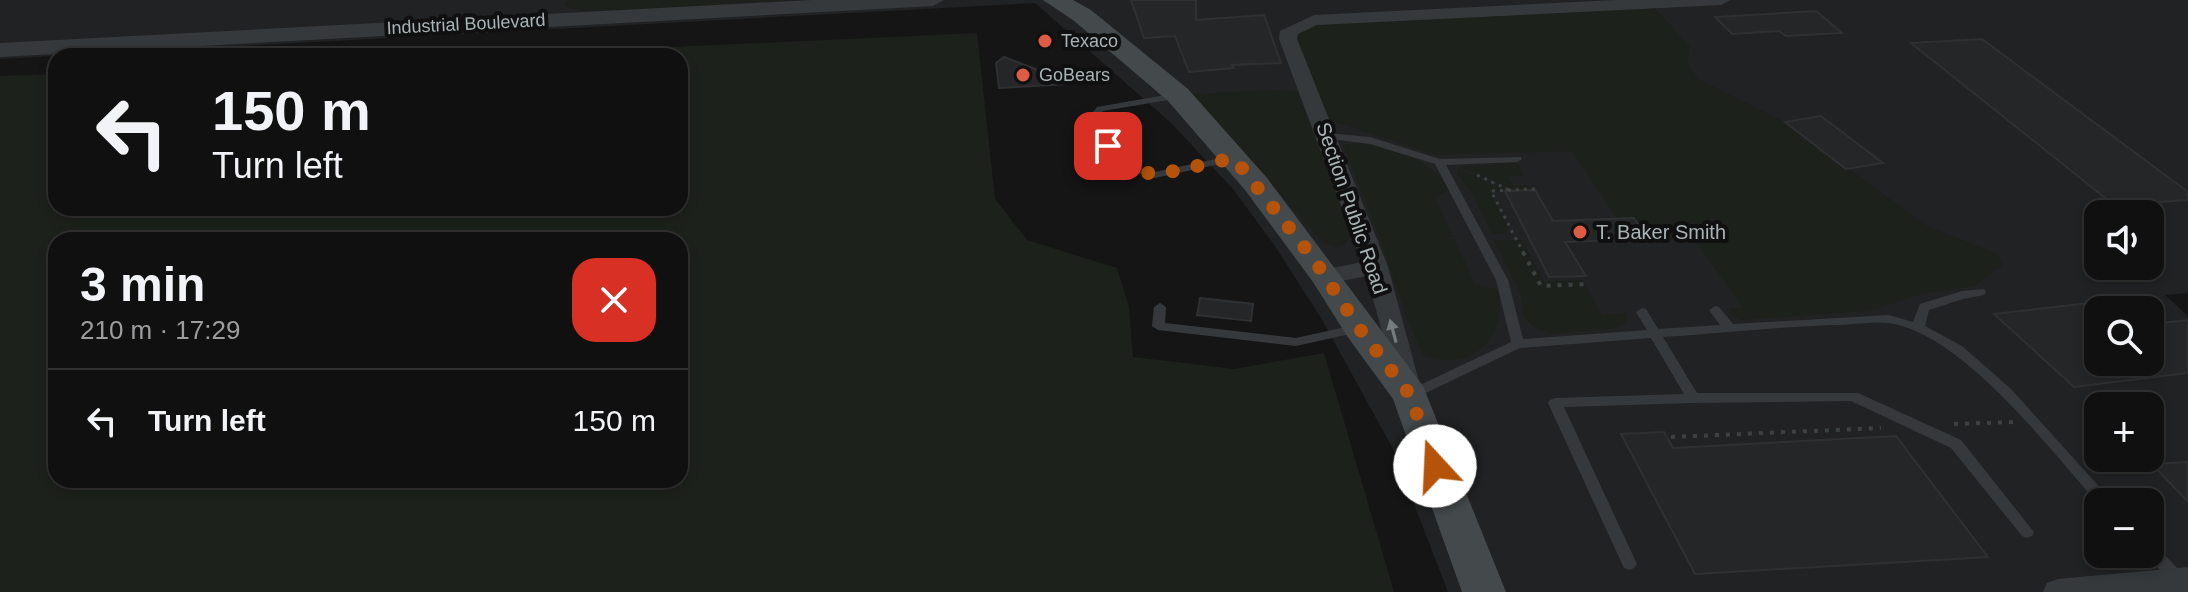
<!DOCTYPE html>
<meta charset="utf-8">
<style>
body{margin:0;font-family:Arial,sans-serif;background:#1e1e1e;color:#f1f3f6;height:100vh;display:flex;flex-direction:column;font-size:30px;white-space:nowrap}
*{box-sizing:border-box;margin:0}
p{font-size:26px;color:#9c9d9f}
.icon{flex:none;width:44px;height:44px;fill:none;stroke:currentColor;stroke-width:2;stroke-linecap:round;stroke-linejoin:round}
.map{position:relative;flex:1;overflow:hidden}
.side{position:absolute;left:48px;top:232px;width:640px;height:256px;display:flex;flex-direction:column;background:#101010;border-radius:24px;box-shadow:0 4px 12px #0003,0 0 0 2px #303030}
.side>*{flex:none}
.hud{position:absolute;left:48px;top:48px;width:640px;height:168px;border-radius:24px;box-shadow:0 4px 12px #0003,0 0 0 2px #303030;background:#101010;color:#f1f3f6;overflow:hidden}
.controls{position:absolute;left:2084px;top:200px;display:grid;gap:16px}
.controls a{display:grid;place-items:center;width:80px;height:80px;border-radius:16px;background:#101010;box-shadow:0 4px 12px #0003,0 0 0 2px #303030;font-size:40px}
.pin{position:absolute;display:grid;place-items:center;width:68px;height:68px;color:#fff;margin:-34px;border-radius:16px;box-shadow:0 4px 12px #0006}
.me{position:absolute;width:88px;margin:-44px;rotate:340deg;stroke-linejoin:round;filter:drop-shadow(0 0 6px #0008)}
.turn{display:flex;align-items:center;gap:28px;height:168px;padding:0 32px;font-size:36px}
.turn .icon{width:104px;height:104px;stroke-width:2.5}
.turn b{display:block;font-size:56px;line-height:68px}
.round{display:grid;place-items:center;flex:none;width:84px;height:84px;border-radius:24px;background:#1e1e1e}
.head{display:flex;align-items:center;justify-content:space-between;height:136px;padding:0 32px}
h1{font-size:48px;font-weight:700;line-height:60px}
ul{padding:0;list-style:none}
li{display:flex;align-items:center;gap:24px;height:104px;padding:0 32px;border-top:2px solid #303030}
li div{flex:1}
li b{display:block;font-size:30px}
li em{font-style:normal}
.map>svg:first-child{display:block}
</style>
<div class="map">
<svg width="2188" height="592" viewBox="0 0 2188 592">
<rect width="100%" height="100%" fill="#151516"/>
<path fill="#212223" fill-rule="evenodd" d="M0 0H2188V293L2165 295 2188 316V592H1448L1392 447 1321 318 1275 246 1233 189 1170 122 1035 3 0 59ZM2098 214H2150V266H2098ZM2098 310H2150V362H2098ZM2098 406H2150V458H2098ZM2098 502H2150V554H2098Z"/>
<g fill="#1d211b" fill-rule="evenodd">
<path d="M568 0H788L589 12 563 6Z"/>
<path d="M1653 6 1690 47 1687 63 1698 79 1785 122 1927 226 1996 253 2003 265 1974 286 1921 294 1869 311 1742 320 1731 316 1729 309 1743 308 1695 240 1648 239 1634 218H1617L1572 151 1435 155 1329 120 1297 37V33L1312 24Z"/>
<path d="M977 33 995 199 1027 240 1117 268 1129 307 1133 357 1234 369 1324 353 1394 592H0V76L56 74V208H680V56H477ZM680 240V480H56V240Z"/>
<path d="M1283 90 1300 93 1347 221 1350 237 1343 246 1335 248 1322 241 1190 94Z"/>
<path d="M1361 142C1394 148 1431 159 1450 190L1435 197 1453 237 1439 239H1454L1475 284 1498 290C1509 339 1470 374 1423 355L1406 316 1377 230 1343 145Z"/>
<path d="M1517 163 1524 175 1508 177 1513 185H1527L1530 189 1513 190 1460 167Z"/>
<path d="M1458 168 1507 190 1489 191 1509 228 1506 229 1508 234H1492L1472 193 1457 174Z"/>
<path d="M1494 240H1522L1544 282 1582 280 1602 315 1627 313 1626 322 1617 328 1555 334 1535 328 1523 315 1521 294Z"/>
</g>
<g fill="#252627" stroke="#2f3032" stroke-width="2">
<path d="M1131 0H1196V20L1264 15 1281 63 1232 65 1234 68 1189 72 1175 36 1144 38Z"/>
<path d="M1816 11 1842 33 1786 36 1779 31 1732 34 1715 17Z"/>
<path d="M1982 39 2188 192V200L2114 205 1911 43Z"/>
<path d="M1004 57 1033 68 1069 84 999 88 996 63Z"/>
<path d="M1821 116 1883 163 1846 169 1785 122Z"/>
<path d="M1535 190 1553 221 1634 218 1648 239 1565 242 1586 276 1549 277 1505 191Z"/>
<path d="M1200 298 1253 304 1251 321 1197 315Z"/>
<path d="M2098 302V362H2150V313L2162 323 2188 320V373L2074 387 1994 314Z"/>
<path d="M1664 432 1673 448 1896 436 1988 557 1695 574 1621 434Z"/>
<path d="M2188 462V502L2152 464Z"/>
</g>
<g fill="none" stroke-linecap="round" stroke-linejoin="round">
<g stroke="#3c4142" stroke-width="3" stroke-dasharray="3 5" stroke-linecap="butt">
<path d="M1477 175 1509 190"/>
<path d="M1524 254 1491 191 1535 189"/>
</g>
<g stroke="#3c4142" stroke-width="4" stroke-dasharray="4 7" stroke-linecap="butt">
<path d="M1523 252 1541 286 1587 284"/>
<path d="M1954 424 2013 422"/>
<path d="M1671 437 1881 428"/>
</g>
<g fill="#36393b" fill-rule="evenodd">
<path d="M1177 93 1180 94V98L1103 111 1093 124 1131 165 1155 172 1234 155 1238 156 1239 158 1238 160 1155 178 1123 169 1083 124 1097 107Z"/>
<path d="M1327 133 1370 137 1440 159 1521 157 1522 159 1517 162 1446 165 1508 280 1523 339 1647 330 1636 312 1642 308 1646 309 1658 329 1720 325 1709 310 1715 306 1719 307 1733 324 1889 315 1913 322 1920 304 1962 291 1984 289 1986 292 1984 295 1963 299 1929 310 1925 326 1962 346 2011 389 2113 502 2098 503C2050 450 1961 332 1888 323 1871 321 1851 325 1834 325 1777 327 1720 333 1663 337L1697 393H1858L1961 440 2034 532 2032 536 2027 538 2022 536 1951 448 1851 401 1693 403 1564 407 1637 564 1634 568 1629 570 1624 568 1548 403 1550 400 1555 398 1684 394 1651 338 1520 348 1415 398H1405L1403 395 1405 392 1511 342 1496 280 1435 164 1370 144 1323 138 1322 136Z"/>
<path d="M1160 303 1166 307 1165 323 1296 338 1359 324 1365 328 1359 332 1296 346 1158 330 1152 326 1154 307Z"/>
<path d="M2150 543 2155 545 2183 574 2186 579 2183 584 2178 585 2173 584 2145 554H2150Z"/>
</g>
<g fill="#36393b" fill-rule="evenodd">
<path d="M1616 0H1730L1721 5 1317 25 1298 34 1297 39 1388 267 1420 385 1416 392 1407 394 1398 392 1367 276 1326 284 1318 281 1314 276 1318 271 1362 262 1279 39 1280 31 1314 15Z"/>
<path d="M2188 567V592H2043L2047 583 2058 579Z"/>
</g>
<path fill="#36393b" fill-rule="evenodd" d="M812 0H944L933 6 0 57V43Z"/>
<path fill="#44494b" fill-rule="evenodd" d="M1043 0H1073L1091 10 1188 89 1267 178 1423 386 1506 592H1462L1393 399 1347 336 1313 282 1245 190 1168 101 1073 20Z"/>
</g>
<defs><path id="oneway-solid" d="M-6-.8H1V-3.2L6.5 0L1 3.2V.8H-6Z" transform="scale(2)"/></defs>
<use fill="#757c7e" href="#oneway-solid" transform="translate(1393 331) rotate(-105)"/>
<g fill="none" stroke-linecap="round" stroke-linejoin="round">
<path stroke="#b45309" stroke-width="14" stroke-dasharray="0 25.2" d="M1108 146 1127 167 1155 175 1234 158 1313 258 1359 328 1410 395 1435 466"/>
</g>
<g fill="#df5c44" stroke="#101011" stroke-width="3">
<circle cx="1045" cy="41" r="8"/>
<circle cx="1023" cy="75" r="8"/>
<circle cx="1580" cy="232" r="8"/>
</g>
<g text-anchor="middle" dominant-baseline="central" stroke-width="8" stroke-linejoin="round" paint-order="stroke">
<g font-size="18" fill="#a8b3b5" stroke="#101011">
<text transform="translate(466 24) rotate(-3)">Industrial Boulevard</text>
</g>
<g font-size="18" fill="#a8b3b5" stroke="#101011" text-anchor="start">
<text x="1061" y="41">Texaco</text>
<text x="1039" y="75">GoBears</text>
</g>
<g font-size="20" fill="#a8b3b5" stroke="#101011">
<text transform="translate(1352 208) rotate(71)">Section Public Road</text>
</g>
<g font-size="20" fill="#a8b3b5" stroke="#101011" text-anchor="start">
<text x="1596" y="232">T. Baker Smith</text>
</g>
</g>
</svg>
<div class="controls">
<a><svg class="icon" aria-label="sound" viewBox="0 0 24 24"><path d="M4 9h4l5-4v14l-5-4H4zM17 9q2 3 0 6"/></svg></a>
<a><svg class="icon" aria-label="search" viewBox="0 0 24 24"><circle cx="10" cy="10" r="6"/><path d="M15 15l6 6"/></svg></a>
<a>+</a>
<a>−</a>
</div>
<div class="pin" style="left:1108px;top:146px;background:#d93025"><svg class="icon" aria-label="arrive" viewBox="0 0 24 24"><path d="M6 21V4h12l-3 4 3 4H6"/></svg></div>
<svg class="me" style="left:1435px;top:466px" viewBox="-20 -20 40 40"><circle r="19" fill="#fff"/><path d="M0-13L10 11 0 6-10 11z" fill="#b45309"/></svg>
<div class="hud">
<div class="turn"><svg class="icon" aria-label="left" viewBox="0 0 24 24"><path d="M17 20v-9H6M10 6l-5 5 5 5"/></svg><div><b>150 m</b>Turn left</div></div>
</div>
<section class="side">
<div class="head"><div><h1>3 min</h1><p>210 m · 17:29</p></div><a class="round" style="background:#d93025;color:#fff"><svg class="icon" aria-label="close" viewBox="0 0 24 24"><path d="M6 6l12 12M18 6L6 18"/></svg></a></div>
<ul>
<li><svg class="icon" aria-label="left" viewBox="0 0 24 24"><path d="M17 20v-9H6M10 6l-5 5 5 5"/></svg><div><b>Turn left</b></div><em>150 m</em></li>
</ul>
</section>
</div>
